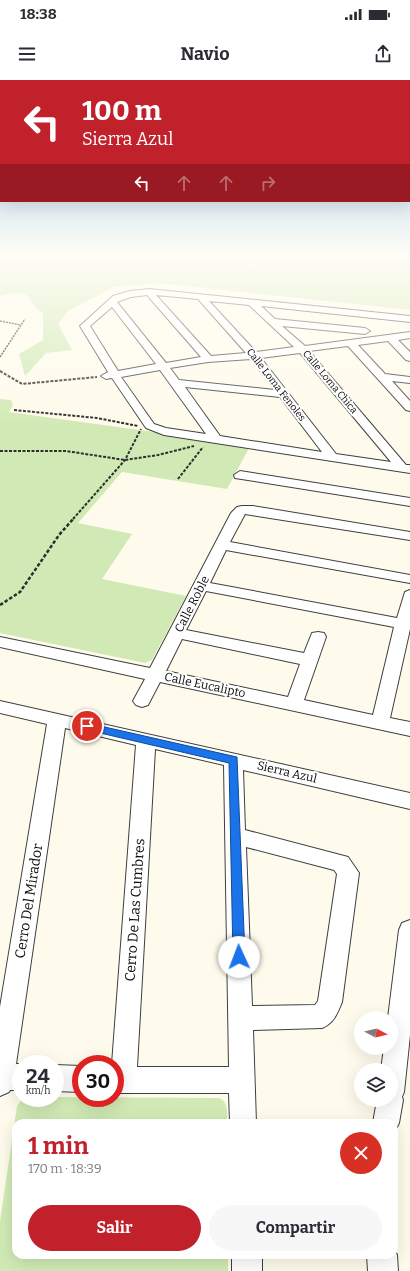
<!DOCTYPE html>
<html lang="es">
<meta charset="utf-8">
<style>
body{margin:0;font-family:Bitter,serif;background:#f7f7f7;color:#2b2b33;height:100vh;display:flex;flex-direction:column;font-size:15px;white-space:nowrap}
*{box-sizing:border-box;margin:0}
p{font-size:13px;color:#7c7c81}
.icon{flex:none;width:22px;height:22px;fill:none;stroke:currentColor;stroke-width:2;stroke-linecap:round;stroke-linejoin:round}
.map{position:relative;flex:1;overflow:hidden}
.panel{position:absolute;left:12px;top:1039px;width:386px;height:140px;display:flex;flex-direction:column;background:#fff;border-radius:12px;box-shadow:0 4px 16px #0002}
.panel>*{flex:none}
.top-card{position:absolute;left:0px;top:0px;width:410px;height:122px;box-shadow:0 4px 16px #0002;background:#c0212b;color:#fff;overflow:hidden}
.needle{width:26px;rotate:97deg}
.controls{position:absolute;left:354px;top:931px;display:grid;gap:8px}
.controls a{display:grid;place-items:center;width:44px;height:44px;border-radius:50%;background:#fff;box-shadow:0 4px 16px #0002;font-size:20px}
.speed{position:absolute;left:12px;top:975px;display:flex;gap:8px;font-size:20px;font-weight:700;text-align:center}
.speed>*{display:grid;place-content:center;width:52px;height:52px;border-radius:50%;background:#fff;box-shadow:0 4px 16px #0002;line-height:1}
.speed small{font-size:10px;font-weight:400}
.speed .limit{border:6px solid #d22;background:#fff;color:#111}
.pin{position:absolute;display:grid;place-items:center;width:34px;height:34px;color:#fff;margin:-17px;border:2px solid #fff;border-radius:50%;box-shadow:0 1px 4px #0007}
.me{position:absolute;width:44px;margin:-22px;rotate:358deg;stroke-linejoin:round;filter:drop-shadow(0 0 3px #0008)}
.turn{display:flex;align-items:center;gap:14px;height:84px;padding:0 16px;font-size:18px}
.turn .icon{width:52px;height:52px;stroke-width:2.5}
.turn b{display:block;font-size:28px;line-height:34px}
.lanes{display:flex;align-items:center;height:38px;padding:0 16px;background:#0003;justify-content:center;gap:20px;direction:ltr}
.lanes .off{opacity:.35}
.round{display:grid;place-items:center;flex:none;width:42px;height:42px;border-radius:21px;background:#f7f7f7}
.overview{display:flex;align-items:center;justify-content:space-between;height:68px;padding:0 16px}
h1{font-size:24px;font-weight:700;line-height:30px;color:#c0212b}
.primary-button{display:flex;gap:8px;margin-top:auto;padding:8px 16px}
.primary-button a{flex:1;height:46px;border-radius:24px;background:#c0212b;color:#fff;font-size:16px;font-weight:700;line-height:46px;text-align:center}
.primary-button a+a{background:#f7f7f7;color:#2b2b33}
.status{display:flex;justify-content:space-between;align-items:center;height:28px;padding:0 20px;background:#fff;direction:ltr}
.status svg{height:11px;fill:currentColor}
header{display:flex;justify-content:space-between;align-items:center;height:52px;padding:0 16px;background:#fff;font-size:18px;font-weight:700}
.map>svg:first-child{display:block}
</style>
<div class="status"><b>18:38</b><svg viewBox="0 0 49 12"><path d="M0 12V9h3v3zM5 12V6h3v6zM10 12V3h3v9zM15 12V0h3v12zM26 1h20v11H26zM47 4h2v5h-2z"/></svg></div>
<header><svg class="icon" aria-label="menu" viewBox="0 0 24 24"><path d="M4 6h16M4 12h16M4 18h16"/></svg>Navio<svg class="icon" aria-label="share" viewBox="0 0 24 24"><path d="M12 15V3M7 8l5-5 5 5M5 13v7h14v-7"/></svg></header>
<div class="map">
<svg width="410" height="1191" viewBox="0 0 410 1191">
<rect width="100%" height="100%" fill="#fffbec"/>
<g fill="#d1eab5">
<path d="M0 177H410V230L159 203 114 207 68 231 58 244 72 270 46 273 25 296 19 274 43 260V233L36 228 27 215 16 213 0 216Z"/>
<path d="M0 319 11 320 13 325 9 332 154 352 249 368 227 409 122 392 78 443 132 454 102 499 186 516 152 580 145 583 0 553Z"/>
<path d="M55 1017 219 1018C229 1022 227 1034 227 1043H16V1175H228V1191H0V1141L17 1026 23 1018Z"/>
</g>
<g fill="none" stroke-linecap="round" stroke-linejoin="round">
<defs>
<g id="minor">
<path d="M149 209 410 236V242L261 226 275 239 365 248 370 251 365 254 282 246 305 266 410 252V258L398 260 410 272V281L406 280 388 261 358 265 385 294 410 297V303L392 301 410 321V331L406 330 348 266 309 271 406 385H410V393L164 355 146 348 112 298 106 299 101 296 108 292 80 246 113 216 130 211ZM147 215 201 277 166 283 117 222 131 217ZM156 215 198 219 246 273 211 276ZM209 221 249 225 294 267 256 272ZM112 227 156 284 118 291 90 246ZM300 273 391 382 336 374 261 278ZM251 279 275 310 179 300 170 288 208 282ZM160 290 206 354 166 348 154 344 121 297ZM185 307 280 317 322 372 220 356Z"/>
<path d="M240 391 410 418V426L235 398 234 395Z"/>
<path d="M242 426H253L410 452V460L245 434 230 462 410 495V503L226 470 210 503 397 538 405 512 410 510V549L390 638 410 642V656L160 602 148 625 142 627 136 625 133 621 145 599 0 567V557L150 588 231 433 237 427ZM206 511 394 547 373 635 304 620 326 557 324 553 318 552 312 553 304 573 186 550ZM182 559 300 584 288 617 166 591Z"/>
<path d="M0 621 410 713V729L243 690 245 750 348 777 359 793 342 922C337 934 334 943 322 948L253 950 256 1043H230L229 1013H115V984H112L136 665 65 648 16 984H21V1010H10L9 1012 0 1016V927L47 644 0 633ZM155 669 224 685 229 987H137ZM246 767 334 790 337 794 318 921 315 925 252 926Z"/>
<path d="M410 840V955L404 1012 402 1017 403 1020 399 1043 394 1053V1043H373L377 1020H391V990H381L384 968H391V938H388L399 850 402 843Z"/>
<path d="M55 985 81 986V1012L55 1011Z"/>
<path d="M394 1169 397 1175 398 1191H368L367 1175H394Z"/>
<rect x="232" y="1175" width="30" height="16"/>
</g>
</defs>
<use href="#minor" stroke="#3f3f3f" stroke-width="2"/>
<g stroke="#2e2e2e" stroke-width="1.5" stroke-dasharray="2 1" stroke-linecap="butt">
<path d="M0 241 21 245"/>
<path d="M0 277 25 239"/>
<path d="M0 291 2 292"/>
</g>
<g stroke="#2e2e2e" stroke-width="2" stroke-dasharray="3 1.5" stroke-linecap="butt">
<path d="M0 291 22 304 97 297"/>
<path d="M14 330 97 338 138 346"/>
<path d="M0 371H66L125 380 158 375 194 366"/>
<path d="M178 399 203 367"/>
<path d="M73 439 125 380 141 349"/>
</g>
<path stroke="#2e2e2e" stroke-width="2.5" stroke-dasharray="3.5 2" stroke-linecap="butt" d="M0 525 20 512 59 455 74 438"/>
<use href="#minor" fill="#fff" fill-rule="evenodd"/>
</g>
<linearGradient id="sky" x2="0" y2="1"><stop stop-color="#91c5ee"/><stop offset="0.51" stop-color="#fffdf6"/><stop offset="1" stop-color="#fffdf6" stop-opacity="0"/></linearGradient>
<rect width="410" height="344" fill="url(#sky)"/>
<path fill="#1a73e8" stroke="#114b97" d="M87 643 237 677 245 877 243 881 239 883 234 881 233 877 229 683 83 649 82 646 83 644Z"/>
<g text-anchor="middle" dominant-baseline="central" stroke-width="4" stroke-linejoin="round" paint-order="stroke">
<g font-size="10" fill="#0c0c0c" stroke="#fff">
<text transform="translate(330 302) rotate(50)">Calle Loma Chica</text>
<text transform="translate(276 305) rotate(52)">Calle Loma Fenoles</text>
</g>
<g font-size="12" fill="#0c0c0c" stroke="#fff">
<text transform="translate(192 524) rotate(-63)">Calle Roble</text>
<text transform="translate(205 605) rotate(12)">Calle Eucalipto</text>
<text transform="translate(287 692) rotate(13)">Sierra Azul</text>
</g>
<g font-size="14" fill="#0c0c0c" stroke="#fff">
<text transform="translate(29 821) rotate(-81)">Cerro Del Mirador</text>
<text transform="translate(135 830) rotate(-86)">Cerro De Las Cumbres</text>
</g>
</g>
</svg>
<div class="controls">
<a><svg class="needle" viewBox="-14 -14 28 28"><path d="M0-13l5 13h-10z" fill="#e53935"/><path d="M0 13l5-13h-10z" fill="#7c7c81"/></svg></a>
<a><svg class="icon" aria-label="layers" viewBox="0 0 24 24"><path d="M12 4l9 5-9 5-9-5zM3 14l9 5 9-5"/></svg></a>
</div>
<div class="speed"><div>24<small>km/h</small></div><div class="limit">30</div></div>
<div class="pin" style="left:87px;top:646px;background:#d93025"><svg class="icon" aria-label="arrive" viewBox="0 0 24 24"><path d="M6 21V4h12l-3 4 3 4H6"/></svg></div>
<svg class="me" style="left:239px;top:877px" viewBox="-20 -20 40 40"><circle r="19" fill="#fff"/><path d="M0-13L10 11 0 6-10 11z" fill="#1a73e8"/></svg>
<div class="top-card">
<div class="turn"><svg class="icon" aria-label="left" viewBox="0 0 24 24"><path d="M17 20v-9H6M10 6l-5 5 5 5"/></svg><div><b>100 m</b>Sierra Azul</div></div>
<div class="lanes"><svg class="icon" aria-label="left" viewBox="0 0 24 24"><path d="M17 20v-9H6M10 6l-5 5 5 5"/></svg><svg class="icon off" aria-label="ahead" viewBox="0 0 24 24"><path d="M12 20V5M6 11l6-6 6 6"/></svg><svg class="icon off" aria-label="ahead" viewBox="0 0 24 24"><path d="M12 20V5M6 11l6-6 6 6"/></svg><svg class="icon off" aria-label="right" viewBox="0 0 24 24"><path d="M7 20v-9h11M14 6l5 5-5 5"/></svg></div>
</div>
<section class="panel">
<div class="overview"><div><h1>1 min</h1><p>170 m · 18:39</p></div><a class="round" style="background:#d93025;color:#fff"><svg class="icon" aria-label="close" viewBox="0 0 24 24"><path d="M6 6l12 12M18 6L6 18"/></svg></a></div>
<div class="primary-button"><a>Salir</a><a>Compartir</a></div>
</section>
</div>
